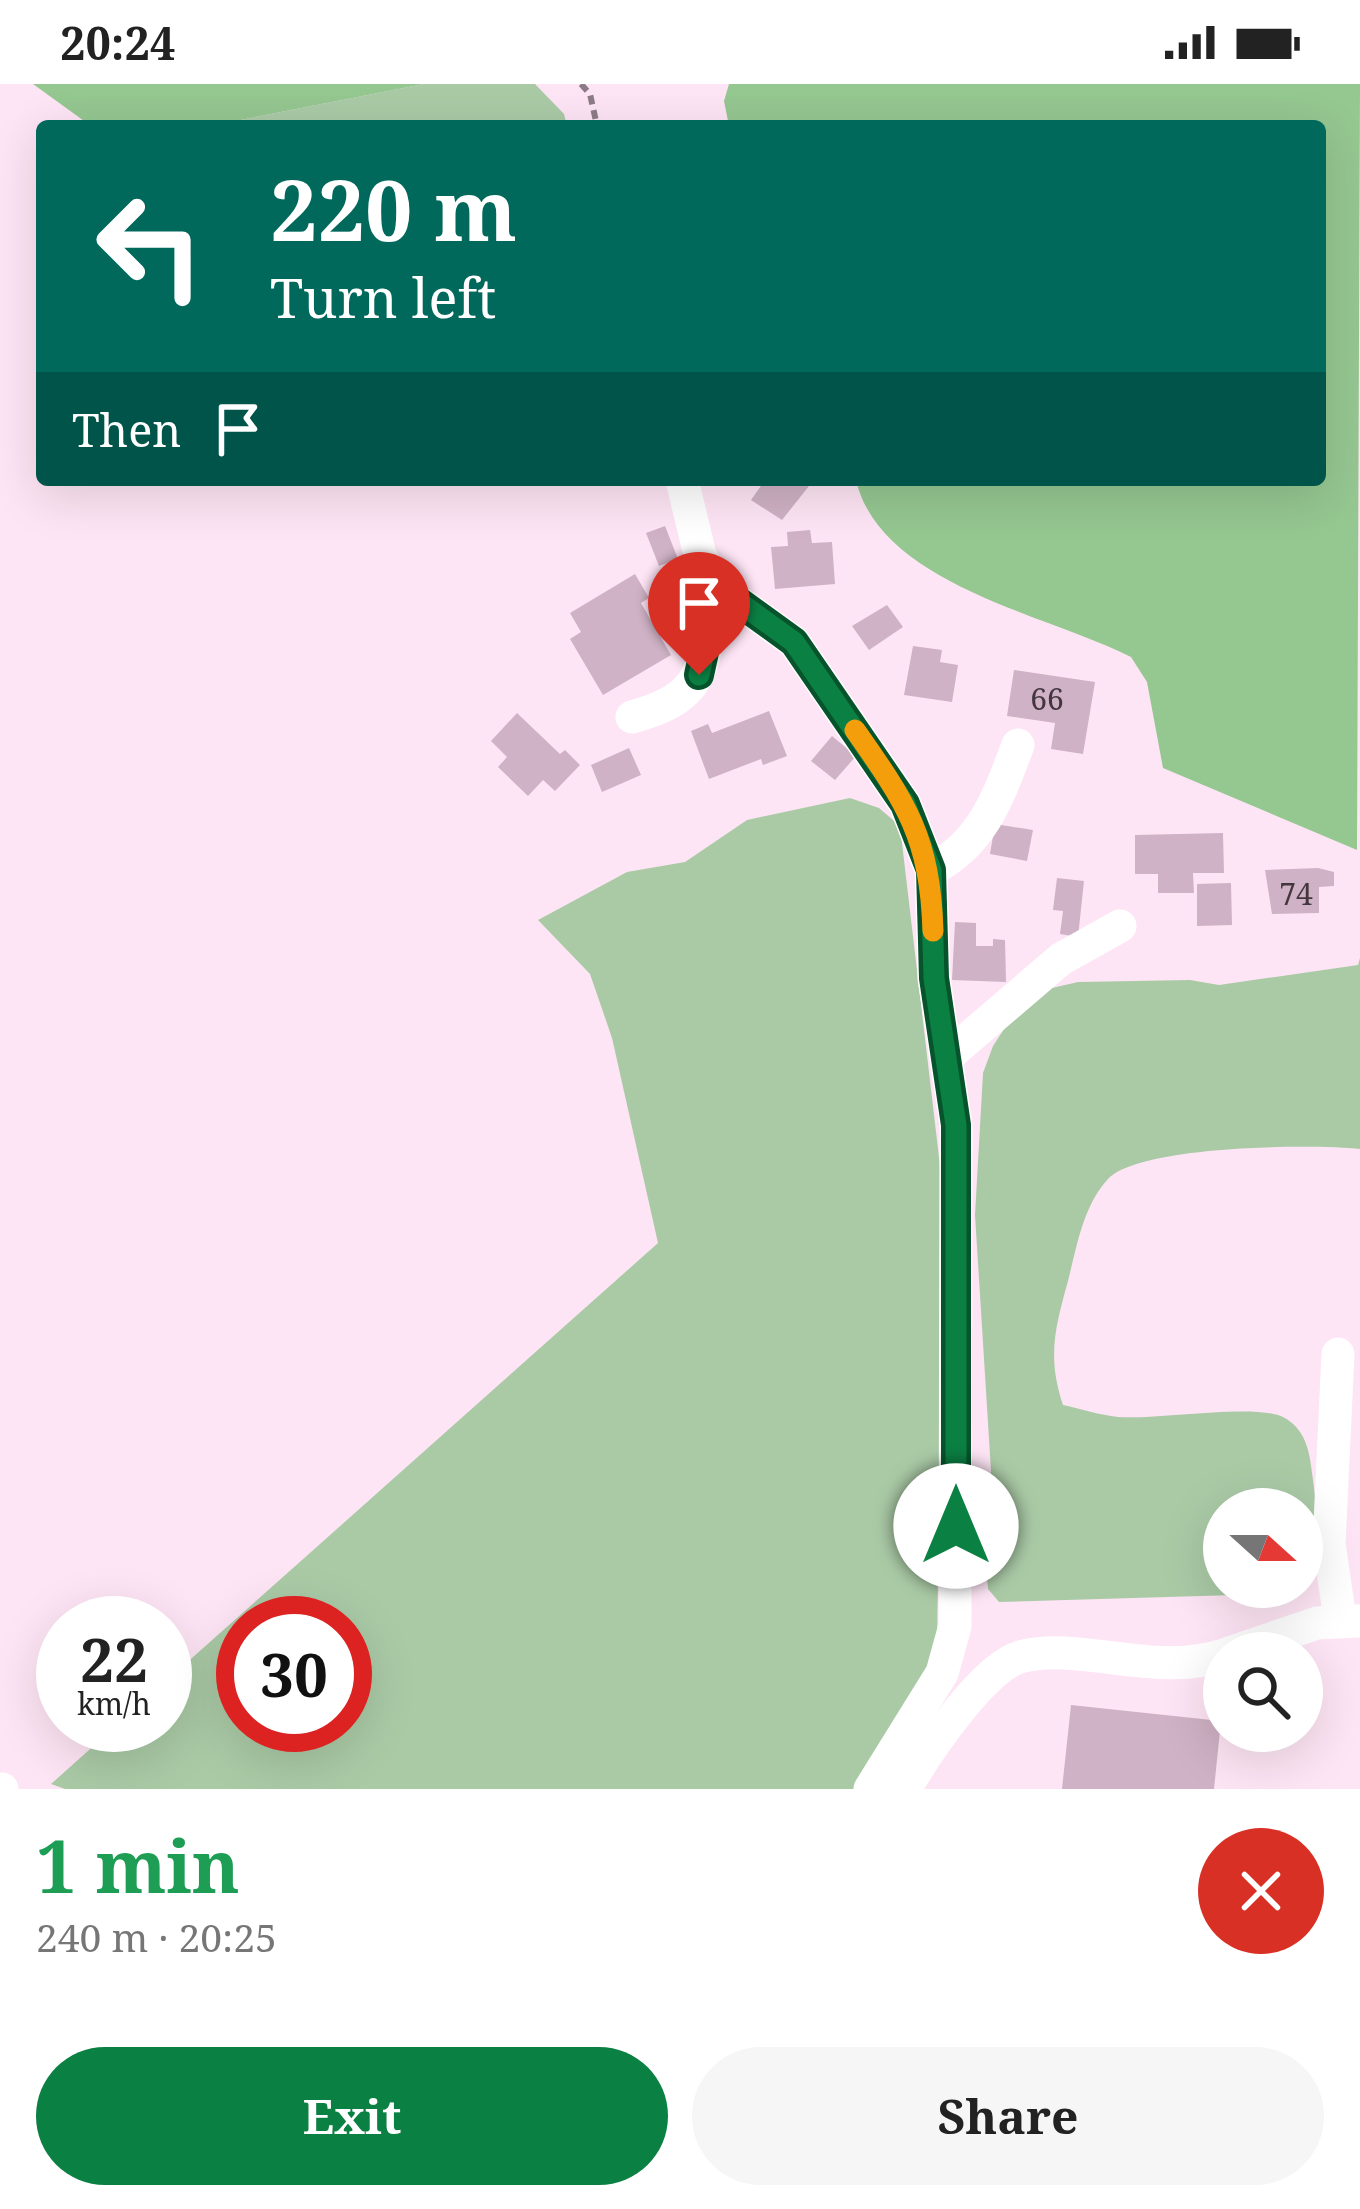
<!DOCTYPE html>
<meta charset="utf-8">
<style>
body{margin:0;font-family:"Noto Serif",serif;background:#f6f6f6;color:#222;height:100vh;display:flex;flex-direction:column;font-size:45px;white-space:nowrap}
*{box-sizing:border-box;margin:0}
p{font-size:39px;color:#767676}
.icon{flex:none;width:66px;height:66px;fill:none;stroke:currentColor;stroke-width:2;stroke-linecap:round;stroke-linejoin:round}
.map{position:relative;height:1705px;overflow:hidden}
.panel{display:flex;flex-direction:column;background:#fff;flex:1}
.panel>*{flex:none}
.hud{position:absolute;left:36px;top:36px;width:1290px;height:366px;border-radius:12px;box-shadow:0 12px 48px #0002;background:#00695c;color:#fff;overflow:hidden}
.needle{width:78px;rotate:111deg}
.buttons{position:absolute;left:1203px;top:1404px;display:grid;gap:24px}
.buttons a{display:grid;place-items:center;width:120px;height:120px;border-radius:50%;background:#fff;box-shadow:0 12px 48px #0002;font-size:60px}
.speed{position:absolute;left:36px;top:1512px;display:flex;gap:24px;font-size:60px;font-weight:700;text-align:center}
.speed>*{display:grid;place-content:center;width:156px;height:156px;border-radius:50%;background:#fff;box-shadow:0 12px 48px #0002;line-height:1}
.speed small{font-size:30px;font-weight:400}
.speed .limit{border:18px solid #d22;background:#fff;color:#111}
.pin{position:absolute;display:grid;place-items:center;width:102px;height:102px;color:#fff;margin:-123px -51px;border-radius:50% 50% 50% 0;rotate:-45deg;box-shadow:0 0 12px #0007}
.pin .icon{rotate:45deg}
.me{position:absolute;width:132px;margin:-66px;rotate:0deg;stroke-linejoin:round;filter:drop-shadow(0 0 9px #0008)}
.turn{display:flex;align-items:center;gap:42px;height:252px;padding:0 36px;font-size:54px}
.turn .icon{width:156px;height:156px;stroke-width:2.5}
.turn b{display:block;font-size:84px;line-height:102px}
.then{display:flex;align-items:center;height:114px;padding:0 36px;background:#0003;gap:24px;font-size:45px}
.round{display:grid;place-items:center;flex:none;width:126px;height:126px;border-radius:63px;background:#f6f6f6}
.headline{display:flex;align-items:center;justify-content:space-between;height:204px;padding:0 36px}
h1{font-size:72px;font-weight:700;line-height:90px;color:#1e9e55}
.primary-button{display:flex;gap:24px;margin-top:auto;padding:24px 36px}
.primary-button a{flex:1;height:138px;border-radius:72px;background:#0b8043;color:#fff;font-size:48px;font-weight:700;line-height:138px;text-align:center}
.primary-button a+a{background:#f6f6f6;color:#222}
.status{display:flex;justify-content:space-between;align-items:center;height:84px;padding:0 60px;background:#fff;direction:ltr}
.status svg{height:33px;fill:currentColor}
.map>svg:first-child{display:block}
</style>
<div class="status"><b>20:24</b><svg viewBox="0 0 49 12"><path d="M0 12V9h3v3zM5 12V6h3v6zM10 12V3h3v9zM15 12V0h3v12zM26 1h20v11H26zM47 4h2v5h-2z"/></svg></div>
<div class="map">
<svg width="1360" height="1705" viewBox="0 0 1360 1705">
<rect width="100%" height="100%" fill="#fee5f5"/>
<g fill="#aacaa6" fill-rule="evenodd">
<path d="M424 0H535L564 30 567 42H210Z"/>
<path d="M850 714 879 724 900 742 945 1124 948 1414 938 1491 937 1566 864 1705H65L51 1700 117 1641H165V1598L658 1159 612 954 590 890 538 836 627 788 685 778 747 736ZM243 1539H345V1641H243Z"/>
<path d="M1360 874V1065C1312 1060 1140 1061 1108 1095 1083 1122 1077 1162 1068 1197 1055 1244 1047 1273 1063 1321 1081 1325 1100 1331 1118 1333 1156 1336 1254 1319 1283 1333 1308 1346 1310 1372 1313 1396 1317 1427 1319 1448 1302 1475V1425H1224V1503H1269L1235 1511 999 1518 988 1505 985 1473 991 1387 975 1131 983 989 993 962 1008 939 1052 904 1078 898 1190 896 1219 901 1358 881Z"/>
</g>
<g fill="#95c791">
<path d="M33 0H424L210 42H91Z"/>
<path d="M729 0H1360L1357 766 1163 684 1147 598 1131 573C1048 531 880 500 856 396H1320V42H729L724 17Z"/>
</g>
<g fill="#cfb2c5">
<path d="M765 396H800L809 402 782 436 751 416Z"/>
<path d="M665 442 678 475 659 482 646 449Z"/>
<path d="M810 446 812 459 832 458 835 500 775 505 771 463 788 462 787 448Z"/>
<path d="M635 490 649 514 641 519 671 571 603 611 570 555 581 548 570 529Z"/>
<path d="M887 521 903 543 869 566 852 542Z"/>
<path d="M913 562 942 566 940 578 958 581 952 618 904 611Z"/>
<path d="M1014 586 1095 598 1083 670 1051 665 1055 639 1007 632Z"/>
<path d="M769 627 787 672 763 681 761 675 709 695 691 647 708 640 712 649Z"/>
<path d="M517 629 560 670 565 666 580 681 555 707 543 696 528 712 498 683 507 673 491 657Z"/>
<path d="M832 652 856 672 835 696 811 677Z"/>
<path d="M629 664 641 691 602 708 591 681Z"/>
<path d="M995 740 1033 746 1027 777 990 770Z"/>
<path d="M1223 749 1224 789H1193L1194 809H1158V790H1135V751Z"/>
<path d="M1318 784 1334 788V802L1319 803V829L1272 830 1265 786Z"/>
<path d="M1057 794 1084 797 1078 853 1060 850 1063 827 1053 826Z"/>
<path d="M1231 799 1232 841 1197 842V800Z"/>
<path d="M955 838 976 839V862H993V855L1005 856 1006 898 952 896Z"/>
<path d="M1071 1621 1221 1637 1214 1705H1062Z"/>
</g>
<g fill="none" stroke-linecap="round" stroke-linejoin="round">
<path stroke="#8d7c87" stroke-width="6" stroke-dasharray="9 6" stroke-linecap="butt" d="M581 0 590 10 597 42"/>
<g stroke="#fff" stroke-width="33">
<path d="M682 396 700 471 718 503 794 558 905 720 931 786 934 894 956 1041 955 1542 942 1589 870 1705"/>
<path d="M632 633C715 611 699 576 718 503"/>
<path d="M931 786C983 759 998 714 1018 661"/>
<path d="M949 971 1061 875 1120 842"/>
<path d="M1338 1270 1329 1460 1340 1535"/>
<path d="M1229 1569 1317 1539 1358 1537"/>
<path d="M0 1705H2"/>
<path d="M905 1705C925 1671 982 1584 1020 1573 1079 1557 1156 1594 1224 1571"/>
</g>
</g>
<g fill="none" stroke-linecap="round" stroke-linejoin="round">
<defs>
<path id="route" d="M699 591 718 503 794 558 905 720 931 786 934 894 956 1041V1442"/>
</defs>
<use href="#route" stroke="#07532c" stroke-width="30"/>
<use href="#route" stroke="#0b8043" stroke-width="21"/>
<path stroke="#f59e0b" stroke-width="21" d="M855 646C907 720 930 754 933 847"/>
</g>
<g text-anchor="middle" dominant-baseline="central" stroke-width="9" stroke-linejoin="round" paint-order="stroke">
<g font-size="30" fill="#44363f">
<text x="1047" y="614">66</text>
<text x="1296" y="809">74</text>
</g>
</g>
</svg>
<div class="buttons">
<a><svg class="needle" viewBox="-14 -14 28 28"><path d="M0-13l5 13h-10z" fill="#e53935"/><path d="M0 13l5-13h-10z" fill="#767676"/></svg></a>
<a><svg class="icon" aria-label="search" viewBox="0 0 24 24"><circle cx="10" cy="10" r="6"/><path d="M15 15l6 6"/></svg></a>
</div>
<div class="speed"><div>22<small>km/h</small></div><div class="limit">30</div></div>
<div class="pin" style="left:699px;top:591px;background:#d93025"><svg class="icon" aria-label="arrive" viewBox="0 0 24 24"><path d="M6 21V4h12l-3 4 3 4H6"/></svg></div>
<svg class="me" style="left:956px;top:1442px" viewBox="-20 -20 40 40"><circle r="19" fill="#fff"/><path d="M0-13L10 11 0 6-10 11z" fill="#0b8043"/></svg>
<div class="hud">
<div class="turn"><svg class="icon" aria-label="left" viewBox="0 0 24 24"><path d="M17 20v-9H6M10 6l-5 5 5 5"/></svg><div><b>220 m</b>Turn left</div></div>
<div class="then">Then<svg class="icon" aria-label="arrive" viewBox="0 0 24 24"><path d="M6 21V4h12l-3 4 3 4H6"/></svg></div>
</div>
</div>
<section class="panel">
<div class="headline"><div><h1>1 min</h1><p>240 m · 20:25</p></div><a class="round" style="background:#d93025;color:#fff"><svg class="icon" aria-label="close" viewBox="0 0 24 24"><path d="M6 6l12 12M18 6L6 18"/></svg></a></div>
<div class="primary-button"><a>Exit</a><a>Share</a></div>
</section>
